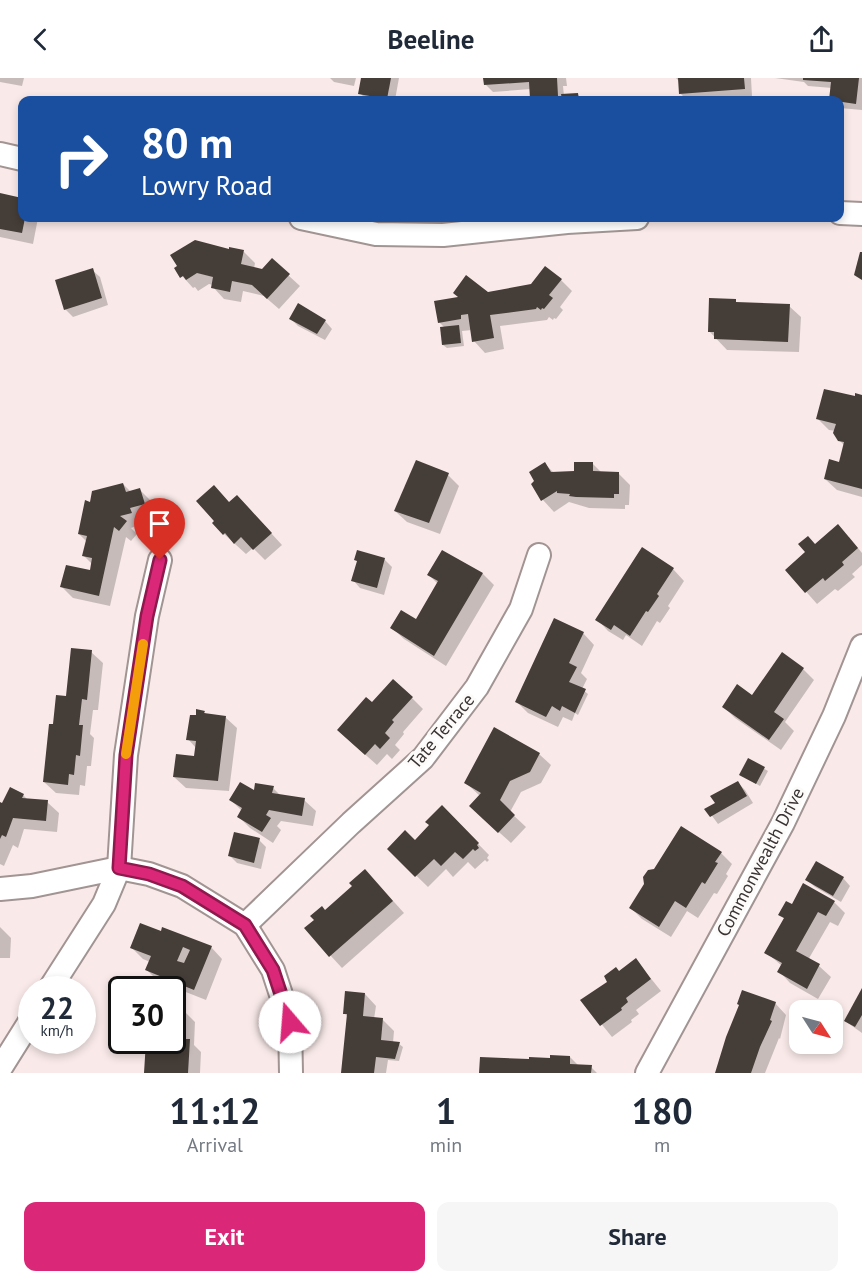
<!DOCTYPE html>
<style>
body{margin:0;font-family:"PT Sans",sans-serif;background:#f6f6f7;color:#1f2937;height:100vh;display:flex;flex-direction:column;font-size:22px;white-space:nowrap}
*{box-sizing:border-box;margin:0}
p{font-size:20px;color:#747a83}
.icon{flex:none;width:33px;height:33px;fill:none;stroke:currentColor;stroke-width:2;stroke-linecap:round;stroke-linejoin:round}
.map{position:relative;height:995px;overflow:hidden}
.panel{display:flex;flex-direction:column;background:#fff;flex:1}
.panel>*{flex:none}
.banner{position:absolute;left:18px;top:18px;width:826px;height:126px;border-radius:12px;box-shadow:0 3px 9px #0003;background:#1a4fa0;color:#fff;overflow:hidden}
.needle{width:39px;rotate:126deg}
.tools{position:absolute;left:789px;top:922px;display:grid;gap:12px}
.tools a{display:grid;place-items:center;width:54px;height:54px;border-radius:12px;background:#fff;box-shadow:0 3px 9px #0003;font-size:30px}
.speed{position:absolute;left:18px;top:898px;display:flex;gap:12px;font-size:30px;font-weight:700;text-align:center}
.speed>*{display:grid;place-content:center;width:78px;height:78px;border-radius:50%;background:#fff;box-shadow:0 3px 9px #0003;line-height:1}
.speed small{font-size:15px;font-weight:400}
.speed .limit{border:3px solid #111;border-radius:9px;background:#fff;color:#111}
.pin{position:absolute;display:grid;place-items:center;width:51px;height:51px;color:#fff;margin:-62px -26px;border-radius:50% 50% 50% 0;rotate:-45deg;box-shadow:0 0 6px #0007}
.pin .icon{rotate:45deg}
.me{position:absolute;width:66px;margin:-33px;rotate:342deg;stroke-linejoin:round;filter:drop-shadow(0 0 4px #0008)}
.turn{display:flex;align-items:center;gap:21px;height:126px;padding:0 24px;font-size:27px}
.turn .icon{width:78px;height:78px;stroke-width:2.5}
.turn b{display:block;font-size:42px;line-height:51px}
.eta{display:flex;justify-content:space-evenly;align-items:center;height:102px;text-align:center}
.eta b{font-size:36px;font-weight:700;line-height:42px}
.button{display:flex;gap:12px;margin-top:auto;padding:12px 24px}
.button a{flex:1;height:69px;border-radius:12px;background:#db2777;color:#fff;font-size:24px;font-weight:700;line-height:69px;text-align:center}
.button a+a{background:#f6f6f7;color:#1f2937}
header{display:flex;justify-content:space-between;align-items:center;height:78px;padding:0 24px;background:#fff;font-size:27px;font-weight:700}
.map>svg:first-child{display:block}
</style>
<header><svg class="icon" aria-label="back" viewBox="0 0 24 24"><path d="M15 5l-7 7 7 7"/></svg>Beeline<svg class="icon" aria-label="share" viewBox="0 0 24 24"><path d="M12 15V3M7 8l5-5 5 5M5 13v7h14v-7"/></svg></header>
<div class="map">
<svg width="862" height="995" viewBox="0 0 862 995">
<rect width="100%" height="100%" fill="#f9eae9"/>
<g fill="#0003">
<path d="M0 0H24L22 8 0 4Z"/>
<path d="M330 0H356L354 8 334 4Z"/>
<path d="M360 0H399L395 22H367L360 15 363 1Z"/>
<path d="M485 0H566L567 8H563L564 18 578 17 581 22H534L532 20 531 11 493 14 485 6Z"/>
<path d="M676 0H751L752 18 687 22 680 15V4Z"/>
<path d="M775 0H862V32L840 30V22H831L832 10 808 8 804 4Z"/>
<path d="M0 117 22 122V140H38L33 166 0 159Z"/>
<path d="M230 173 244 174 255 185 254 191 288 197 300 208 279 231 264 218 243 213 241 224 224 221 213 209V207L209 206 198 213 195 209 193 210 176 191Z"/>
<path d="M92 192 100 199 108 227 73 239 65 231Z"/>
<path d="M561 202 572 213 560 229 563 232 556 241 554 240 553 242 549 239 547 242 500 248 504 271 485 275 474 263 472 252 462 253 464 268 447 270 443 267 445 250 439 244 487 215Z"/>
<path d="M735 223 738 226 789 228 801 239 799 274 727 272 709 253Z"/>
<path d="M291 241 325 243 332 251 325 262 298 248Z"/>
<path d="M862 318V419L837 412 825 401 840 386 845 368 839 362 836 353 829 352 818 341Z"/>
<path d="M545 386 554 395H575L593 386 602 395 619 396 630 407 629 427H625V431L589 430 569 424 554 434 543 422 533 406Z"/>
<path d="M448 397 459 408 440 456 407 444 395 433Z"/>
<path d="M123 406 131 414 140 412 151 423 155 437 141 442 142 446 131 450 137 456 131 463 126 459 110 528 73 520 62 509 91 494 92 486 84 478 87 464 79 456 91 425Z"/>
<path d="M198 423 230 425 248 430 282 467 265 482 253 470 246 476 224 456Z"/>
<path d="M849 459 862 475V487L852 496 855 499 838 513 835 511 817 526 787 492 816 467Z"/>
<path d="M384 481 392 489 384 517 360 510 353 502Z"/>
<path d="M673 491 684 503 668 528 670 530 660 545 657 543 642 568 626 557 623 562 608 553 597 541Z"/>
<path d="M483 496 494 507 446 588 404 561 392 550 416 543 438 506 429 497Z"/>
<path d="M583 555 594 567 581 595 587 601 582 611 588 616 578 637 575 635 572 643 563 639 558 649 528 635 517 624Z"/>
<path d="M91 574 103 585 98 632H93L90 656 94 660 91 688H87L85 708 80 707 79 717 56 715 44 704 55 648Z"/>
<path d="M803 591 814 602 785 644 794 653 781 672 735 640 724 629 753 619Z"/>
<path d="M412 620 423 631 403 654 404 656 395 667 400 672 392 681 387 676 377 687 350 663 372 626Z"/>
<path d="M204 634 207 637 225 639 237 650 229 713 186 710 174 699 195 680 196 670 188 661 197 639Z"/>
<path d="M539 676 551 687 541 705 521 714 510 734 526 749 511 765 482 739 480 718 466 705Z"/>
<path d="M749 682 768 693 760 708 741 697Z"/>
<path d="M738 705 745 712 753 725 718 746 707 731 717 725Z"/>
<path d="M273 710 281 718 304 722 316 733 313 748 281 743 277 748 281 752 273 765 250 750 239 739 242 733 231 722Z"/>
<path d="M23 717 28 722 47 724 59 735 57 754 24 751 18 770 13 767 4 788 0 786V726Z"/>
<path d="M442 729 489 777 487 780 489 782 487 784 485 782 475 791 468 784 453 799 446 791 428 809 389 771 415 764 431 747Z"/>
<path d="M259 762 266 769 261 791 237 785 230 778Z"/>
<path d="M721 775 732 786 726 796 728 798 717 816 714 815 698 840 687 833 671 859 642 841 631 830 646 806Z"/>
<path d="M843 800 850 808 841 824 815 809 807 802Z"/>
<path d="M377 805 404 835 342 890 306 851 326 834Z"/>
<path d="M834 824 845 835 838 848 830 844 808 882 819 888 831 899 818 921 790 905 779 893 782 888 766 874 785 841 780 837 792 828Z"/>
<path d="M141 847 211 869 222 881 206 922 158 903 147 892 150 884 143 881 132 870Z"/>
<path d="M0 849 11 860 10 880H0Z"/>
<path d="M636 882 661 913 636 932 639 936 631 942 632 944 612 959 582 922 609 904Z"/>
<path d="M862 914V955L845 943Z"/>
<path d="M365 916 376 928 374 941 383 942 394 953 393 965 399 966 403 969 399 983 388 982 386 995H342L348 939 344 935Z"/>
<path d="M775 925 786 937 780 961 779 960 765 995H716Z"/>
<path d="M184 933 195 944 194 967 201 974 200 995H147L148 963H142H172Z"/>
<path d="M570 979 579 988 591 989 597 995H480Z"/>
</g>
<g fill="#453d37" fill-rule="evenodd">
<path d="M361 0H391L387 21 358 16Z"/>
<path d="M483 0H557L558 18 530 21 529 4 484 7Z"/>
<path d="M678 0H744L745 11 679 16Z"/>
<path d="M803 0H859L856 26 829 22 831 4 803 2Z"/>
<path d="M578 15 579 22H562L561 16Z"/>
<path d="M0 115 22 120V140H25L22 155 0 151Z"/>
<path d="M195 162 229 171V169L244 172 241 186 262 191 272 180 290 196 267 221 252 207 232 203 230 214 211 210 213 199 197 195 186 202 183 198 180 200 174 190 177 188 170 177Z"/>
<path d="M860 174H862V202L854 197Z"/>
<path d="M545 188 562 201 549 217 553 220 544 231 542 230 541 232 537 229 536 231 490 237 494 260 472 264 468 236 461 237V241L438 245 434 223 458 219 453 215 466 197 488 214 531 206Z"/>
<path d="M93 190 102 220 64 232 55 202Z"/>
<path d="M709 220 736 221V224L790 226 788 264 714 261V254H708Z"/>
<path d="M298 225 326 242 317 256 289 241Z"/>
<path d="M459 247 461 265 442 267 440 249Z"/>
<path d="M824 311 855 318V315L862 317V411L824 401 829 381 839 384 844 364 838 363 833 355 836 346 816 341Z"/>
<path d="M416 382 449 395 429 445 394 433Z"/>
<path d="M545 384 551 394 574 393V384H593V393L619 394V416H614V420L576 419 569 418 570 416 557 415V413L541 423 531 406 534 403 529 394Z"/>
<path d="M123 405 126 414 140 410 145 426 130 430 132 435 120 438 127 443 119 453 114 449 99 518 60 509 66 487 90 492 92 480 82 478 87 458 78 456 85 422 90 424 92 413Z"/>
<path d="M214 407 229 424 237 417 272 455 253 472 241 459 234 466 225 455 223 457 212 445 214 443 196 423Z"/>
<path d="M838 446 858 470 842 484 844 487 825 503 823 500 805 515 785 492 805 474 798 466 808 458 815 466Z"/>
<path d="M642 469 674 490 657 516 659 518 648 534 646 533 630 558 614 547 611 552 595 542Z"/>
<path d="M357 472 385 480 377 510 351 503 357 483 354 482Z"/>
<path d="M442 472 483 495 434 578 390 550 401 532 416 541 438 503 427 497Z"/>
<path d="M554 540 584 554 569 585 577 589 569 604 586 611 575 635 562 628 560 633 552 628 546 639 515 624Z"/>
<path d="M71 570 92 572 87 622 82 621 79 647H83L80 678 76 677 74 697 69 696 68 707 43 704 49 646H53L56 617 66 618Z"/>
<path d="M782 574 804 590 774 634 784 641 769 662 722 629 737 606 752 617Z"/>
<path d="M393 601 413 619 392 642 394 644 385 655 390 660 380 671 375 666 365 677 337 652 366 619 372 624Z"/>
<path d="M196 631 205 633 204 635 226 638 218 703 173 699 176 676 194 678 196 663 186 662 190 637H196Z"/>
<path d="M494 649 540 675 530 694 510 703 500 722 515 737 498 755 469 728 481 715 464 705Z"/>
<path d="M748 680 765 689 756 706 739 697Z"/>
<path d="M738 703 747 718 710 739 704 731 715 725 710 718Z"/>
<path d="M240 704 254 712 255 705 274 708 272 715 305 720 302 738 269 732 266 737 271 740 262 754 237 739 242 730 229 722Z"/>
<path d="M10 709 24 716 22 720 48 722 46 743 13 740 6 759 2 757 0 761V724L2 725Z"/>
<path d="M442 727 479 765 477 767 479 770 475 773 473 771 463 781 455 774 441 788 434 781 415 799 387 771 405 752 415 762 429 747 425 744Z"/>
<path d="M681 748 722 774 715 784 718 785 705 806 702 804 686 830 675 823 659 849 629 830 644 806 643 799 648 792 654 791Z"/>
<path d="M234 754 260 760 254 785 228 778Z"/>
<path d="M816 783 844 799 833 818 805 802Z"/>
<path d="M365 791 393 823 329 879 304 850 314 842 310 838 322 828 325 832 352 808 349 805Z"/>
<path d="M803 805 835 823 826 838 818 834 796 873 820 886 807 911 777 894 782 885 764 875 784 840 778 837 786 823 792 826Z"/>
<path d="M140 845 161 853 162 849 212 868 194 912 145 892 151 878 130 870ZM183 869 190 872 184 885 177 883Z"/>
<path d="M636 880 651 901 626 920 628 924 621 930 622 932 600 948 580 922 607 904 604 898 616 889 619 893Z"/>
<path d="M862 910V937L855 949 844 943Z"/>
<path d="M742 912 776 924 770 942 772 943 760 969 751 995H715L726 959 739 927 737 926Z"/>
<path d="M345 913 365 915 363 938 383 940 381 962 400 964 395 981 376 979 374 995H341L347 936H343Z"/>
<path d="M118 917 122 918V952H116Z"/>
<path d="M172 931 185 932 183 961H190L188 995H144L146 963H172Z"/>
<path d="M550 977 570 978V986L592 987 591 995H479L480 979 529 981V979L550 980Z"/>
</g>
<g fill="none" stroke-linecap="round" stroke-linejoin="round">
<defs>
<g id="minor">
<path d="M0 76 22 81"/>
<path d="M840 135 862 136"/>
<path d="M301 140 376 156 443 157 567 144 637 140"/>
<path d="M0 811 32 808 119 790 149 796 182 808 245 847 273 892 290 944 291 995"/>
<path d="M245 847 351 745 423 680 477 609 521 531 539 477"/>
<path d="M49 912 104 826 119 790 126 677 147 538 160 482"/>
<path d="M0 991 32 940"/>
<path d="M647 995 783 745 834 638 862 568"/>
</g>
</defs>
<use href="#minor" stroke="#a19492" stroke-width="26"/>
<use href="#minor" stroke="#fff" stroke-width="22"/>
</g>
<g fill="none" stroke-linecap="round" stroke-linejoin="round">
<defs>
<path id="route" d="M160 482 147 538 126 677 119 790 149 796 182 808 245 847 273 892 290 944"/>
</defs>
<use href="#route" stroke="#8e194d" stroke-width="15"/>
<use href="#route" stroke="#db2777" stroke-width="10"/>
<path stroke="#f59e0b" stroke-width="10" d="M126 676 143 566"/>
</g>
<g text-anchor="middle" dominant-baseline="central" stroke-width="6" stroke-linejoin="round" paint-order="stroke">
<g font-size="18" fill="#3a3434" stroke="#fdfbfa">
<text transform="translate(441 653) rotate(-50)">Tate Terrace</text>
<text transform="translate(760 784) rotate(-62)">Commonwealth Drive</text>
</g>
</g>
</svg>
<div class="tools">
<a><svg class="needle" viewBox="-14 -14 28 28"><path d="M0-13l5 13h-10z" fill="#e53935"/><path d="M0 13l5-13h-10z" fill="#747a83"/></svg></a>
</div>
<div class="speed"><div>22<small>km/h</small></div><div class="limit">30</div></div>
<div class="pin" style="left:160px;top:482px;background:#d93025"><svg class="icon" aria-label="arrive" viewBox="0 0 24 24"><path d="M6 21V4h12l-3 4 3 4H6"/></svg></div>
<svg class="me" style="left:290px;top:944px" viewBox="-20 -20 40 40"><circle r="19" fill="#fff"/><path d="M0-13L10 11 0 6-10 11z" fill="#db2777"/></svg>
<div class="banner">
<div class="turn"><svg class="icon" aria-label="right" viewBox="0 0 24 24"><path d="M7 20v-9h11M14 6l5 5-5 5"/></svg><div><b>80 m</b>Lowry Road</div></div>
</div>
</div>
<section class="panel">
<div class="eta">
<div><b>11:12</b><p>Arrival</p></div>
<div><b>1</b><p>min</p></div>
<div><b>180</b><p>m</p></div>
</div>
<div class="button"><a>Exit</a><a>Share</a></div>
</section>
